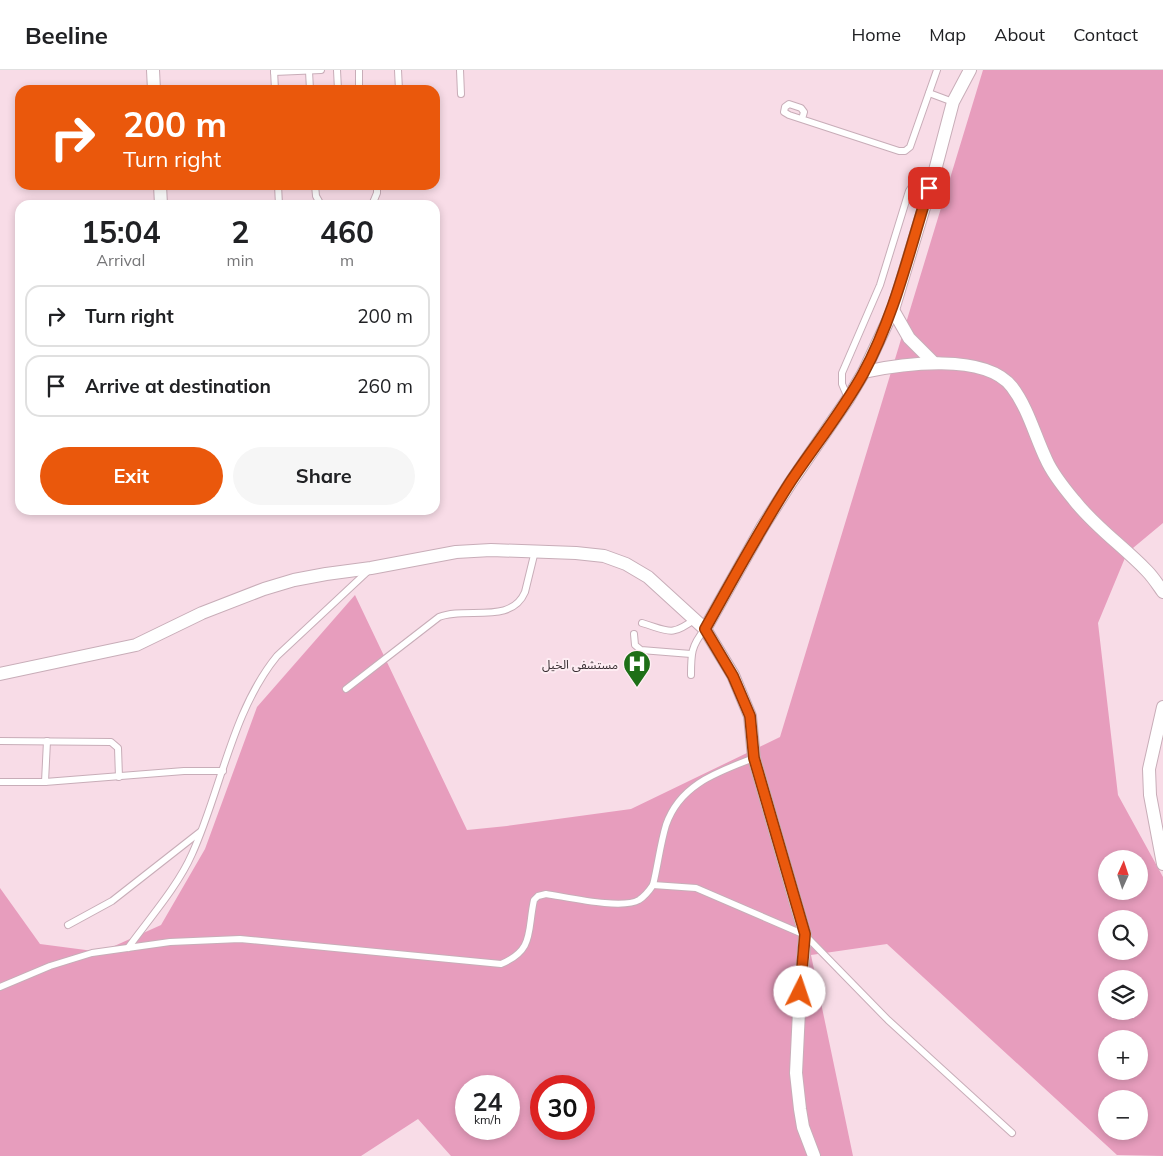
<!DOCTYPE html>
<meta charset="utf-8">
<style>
body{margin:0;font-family:Mulish,"Noto Sans Arabic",sans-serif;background:#f6f6f6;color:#202124;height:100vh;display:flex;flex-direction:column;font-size:19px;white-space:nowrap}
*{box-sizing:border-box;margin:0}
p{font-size:16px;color:#757577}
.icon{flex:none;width:28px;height:28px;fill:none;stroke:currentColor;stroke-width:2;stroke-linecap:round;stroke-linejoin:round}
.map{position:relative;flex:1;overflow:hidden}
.sheet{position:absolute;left:15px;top:130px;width:425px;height:315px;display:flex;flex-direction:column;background:#fff;border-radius:15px;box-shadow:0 2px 8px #0003}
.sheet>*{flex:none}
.hud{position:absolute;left:15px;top:15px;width:425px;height:105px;border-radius:15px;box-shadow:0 2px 8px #0003;background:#ea580c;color:#fff;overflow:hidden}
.needle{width:32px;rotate:3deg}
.tools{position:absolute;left:1098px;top:780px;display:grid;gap:10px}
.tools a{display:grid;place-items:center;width:50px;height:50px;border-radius:50%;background:#fff;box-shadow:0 2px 8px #0003;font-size:25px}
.speed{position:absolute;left:455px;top:1005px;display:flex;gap:10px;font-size:25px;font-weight:700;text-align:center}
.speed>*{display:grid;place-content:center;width:65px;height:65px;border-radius:50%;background:#fff;box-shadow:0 2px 8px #0003;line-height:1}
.speed small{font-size:12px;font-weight:400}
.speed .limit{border:8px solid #d22;background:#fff;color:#111}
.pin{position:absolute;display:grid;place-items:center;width:42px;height:42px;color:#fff;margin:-21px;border-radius:10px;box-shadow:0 2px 8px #0006}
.me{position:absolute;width:55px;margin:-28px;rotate:4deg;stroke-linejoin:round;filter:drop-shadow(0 0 4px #0008)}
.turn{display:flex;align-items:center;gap:18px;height:105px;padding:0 25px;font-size:22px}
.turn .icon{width:65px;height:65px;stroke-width:2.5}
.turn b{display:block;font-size:35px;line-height:42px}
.eta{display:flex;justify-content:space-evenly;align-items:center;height:85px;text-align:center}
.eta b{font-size:30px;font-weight:700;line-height:35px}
.action{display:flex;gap:10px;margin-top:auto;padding:10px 25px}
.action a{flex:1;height:58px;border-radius:30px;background:#ea580c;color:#fff;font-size:20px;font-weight:700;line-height:58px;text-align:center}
.action a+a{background:#f6f6f6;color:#202124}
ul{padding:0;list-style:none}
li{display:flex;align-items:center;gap:15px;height:62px;margin:0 10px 8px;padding:0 15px;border:2px solid #e0e0e0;border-radius:15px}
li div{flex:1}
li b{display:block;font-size:19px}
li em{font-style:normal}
header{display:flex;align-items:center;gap:30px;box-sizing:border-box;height:70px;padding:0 25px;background:#fff;border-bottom:1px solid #e0e0e0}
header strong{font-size:24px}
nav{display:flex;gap:28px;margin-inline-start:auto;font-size:18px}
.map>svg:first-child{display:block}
</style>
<header>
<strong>Beeline</strong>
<nav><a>Home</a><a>Map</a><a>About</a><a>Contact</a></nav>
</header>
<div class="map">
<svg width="1163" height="1086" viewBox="0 0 1163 1086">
<rect width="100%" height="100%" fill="#f8dce7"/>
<path fill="#e79dbd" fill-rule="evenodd" d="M983 0H1163V453L1127 483 1098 553 1118 725 1163 807V1086L1117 1085 887 874 811 885 853 1086H451L418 1049 361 1086H0V818L40 874 101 882 161 855 205 779 257 637 355 525 467 760 507 756 631 739 780 667ZM1106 789H1139V821H1106ZM1106 849H1139V881H1106ZM1106 909H1139V941H1106ZM1106 969H1139V1001H1106ZM466 1016H509V1059H466ZM541 1016H584V1059H541ZM1106 1029H1139V1061H1106Z"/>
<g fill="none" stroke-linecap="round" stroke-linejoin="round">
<defs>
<g id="service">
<path d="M274 0 275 20"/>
<path d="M337 0 338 20"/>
<path d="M359 0V20"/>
<path d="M398 0 399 20"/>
<path d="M460 0 461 24"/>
<path d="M309 1 310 20"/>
<path d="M274 2 321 0"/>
<path d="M929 23 953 32"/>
<path d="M802 49 804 42 801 38 789 34 785 37 784 42 789 45 899 81H905L910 77 937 0"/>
<path d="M278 115 279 135"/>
<path d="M315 115 316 126 321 135"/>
<path d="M372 135 377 123V115"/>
<path d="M848 328 842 314V303L880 215 909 121C915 111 921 107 933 108"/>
<path d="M642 553C669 561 671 567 695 549"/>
<path d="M634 564 635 575 641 580 691 584"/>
<path d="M691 605C691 584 691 576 705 559"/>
<path d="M346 619 439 547C466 536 511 555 525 522L535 481"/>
<path d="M0 671 111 672 118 678 119 707"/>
<path d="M0 712H45L184 701H223"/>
<path d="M45 712 47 671"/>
<path d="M653 815 696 818 805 865 888 950 1012 1063"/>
<path d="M68 855 112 831 200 762"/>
<path d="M128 878C149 849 178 816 192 784 221 720 232 641 277 586L368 501"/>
<path d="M0 917 50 896 92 883 170 872 240 869 501 894C535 880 527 861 534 830L538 826 546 824C567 827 622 840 639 830 645 826 649 821 653 815 658 795 660 775 666 755 680 714 718 702 754 688"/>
</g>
<g id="minor">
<path d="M153 0 154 20"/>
<path d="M160 115 161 135"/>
<path d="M893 240 909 268 933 292"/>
<path d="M864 302C901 294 985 282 1012 317 1028 338 1035 366 1046 389 1052 403 1064 418 1074 430 1095 457 1123 476 1147 501 1153 507 1158 515 1163 522"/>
<path d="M705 559 763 456 791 412 848 329 864 302 893 240 933 108 953 32 970 0"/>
<path d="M0 604 136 575 202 543 264 519 294 510 326 504 371 498 456 482 491 480 576 483 604 486 626 494 648 507 705 559 733 605 750 646 754 688 805 865 799 941 796 1003 800 1039 803 1057 814 1086"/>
<path d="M1163 637 1149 699 1150 725 1163 794"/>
</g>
</defs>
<use href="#service" stroke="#c8adb8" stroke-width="8"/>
<use href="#minor" stroke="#c8adb8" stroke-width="14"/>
<use href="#service" stroke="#fff" stroke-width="6"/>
<use href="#minor" stroke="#fff" stroke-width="12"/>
</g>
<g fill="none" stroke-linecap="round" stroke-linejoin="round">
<defs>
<path id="route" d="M800 922 805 864 754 688 750 646 733 606 705 559C733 509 760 459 791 411 815 375 842 342 863 304 895 245 909 181 929 118"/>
</defs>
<use href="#route" stroke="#983908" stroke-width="12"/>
<use href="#route" stroke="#ea580c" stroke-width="9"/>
</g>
<defs>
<symbol id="hospital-pin" viewBox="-11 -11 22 30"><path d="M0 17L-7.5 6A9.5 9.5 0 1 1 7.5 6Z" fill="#1e6f17" stroke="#feedf3"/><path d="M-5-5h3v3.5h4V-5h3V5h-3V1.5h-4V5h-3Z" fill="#fff"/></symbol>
</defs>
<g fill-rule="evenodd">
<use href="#hospital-pin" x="621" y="578" width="32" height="43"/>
</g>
<g text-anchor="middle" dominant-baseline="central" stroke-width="4" stroke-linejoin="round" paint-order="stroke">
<g font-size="12" fill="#382e32" stroke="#feedf3" text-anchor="end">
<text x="618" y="594">مستشفى الخيل</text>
</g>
</g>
</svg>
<div class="tools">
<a><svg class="needle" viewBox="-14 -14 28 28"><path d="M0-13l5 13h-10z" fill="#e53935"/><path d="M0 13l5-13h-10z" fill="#757577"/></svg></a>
<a><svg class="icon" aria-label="search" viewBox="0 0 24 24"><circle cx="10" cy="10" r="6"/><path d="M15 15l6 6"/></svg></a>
<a><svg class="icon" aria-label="layers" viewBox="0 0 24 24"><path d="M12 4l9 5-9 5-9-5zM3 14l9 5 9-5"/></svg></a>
<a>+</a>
<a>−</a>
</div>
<div class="speed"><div>24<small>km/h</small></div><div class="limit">30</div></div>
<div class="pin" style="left:929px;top:118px;background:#d93025"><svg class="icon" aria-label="arrive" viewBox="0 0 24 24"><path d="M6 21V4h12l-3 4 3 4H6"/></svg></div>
<svg class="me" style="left:800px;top:922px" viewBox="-20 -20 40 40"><circle r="19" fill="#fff"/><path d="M0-13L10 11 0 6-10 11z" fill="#ea580c"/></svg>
<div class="hud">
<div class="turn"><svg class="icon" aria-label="right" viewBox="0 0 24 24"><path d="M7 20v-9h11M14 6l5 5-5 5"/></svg><div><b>200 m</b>Turn right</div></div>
</div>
<section class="sheet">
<div class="eta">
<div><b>15:04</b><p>Arrival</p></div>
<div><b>2</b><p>min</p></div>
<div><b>460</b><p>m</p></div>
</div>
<ul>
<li><svg class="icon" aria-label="right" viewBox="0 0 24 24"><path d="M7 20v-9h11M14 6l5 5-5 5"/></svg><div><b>Turn right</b></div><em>200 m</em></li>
<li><svg class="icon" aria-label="arrive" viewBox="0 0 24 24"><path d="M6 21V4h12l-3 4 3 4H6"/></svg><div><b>Arrive at destination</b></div><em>260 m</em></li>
</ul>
<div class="action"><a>Exit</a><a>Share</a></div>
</section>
</div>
